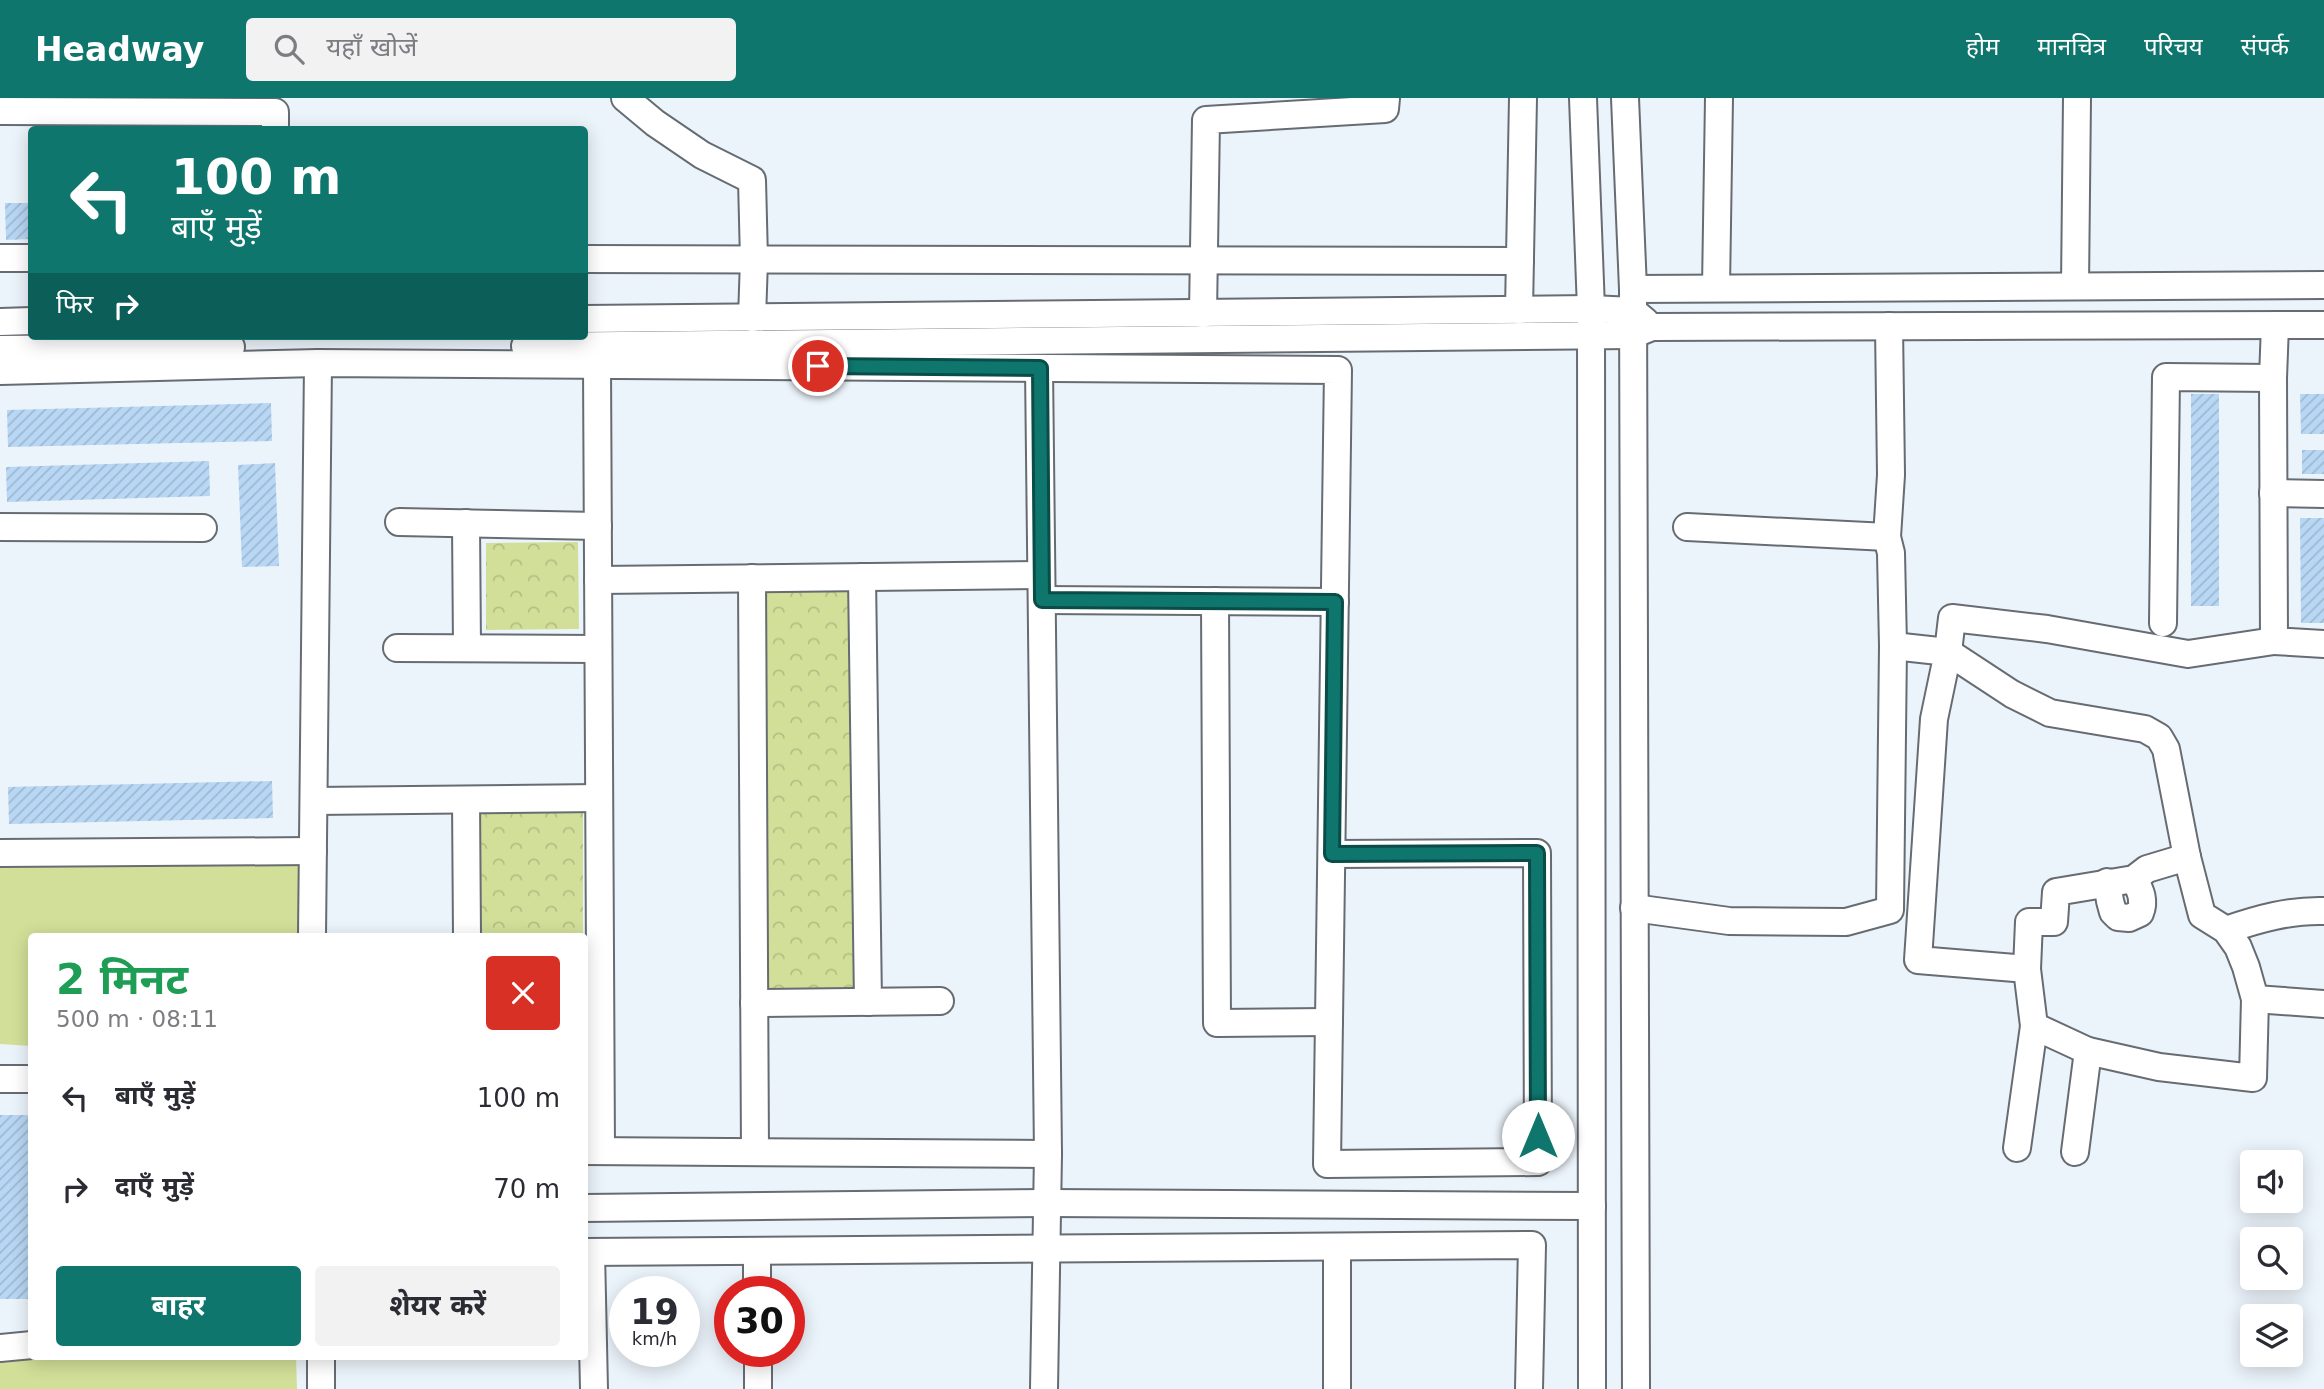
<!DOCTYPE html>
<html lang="hi">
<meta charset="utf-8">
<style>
body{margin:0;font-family:"DejaVu Sans","Noto Sans Devanagari",sans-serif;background:#f2f2f3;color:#2b2b33;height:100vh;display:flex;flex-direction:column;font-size:26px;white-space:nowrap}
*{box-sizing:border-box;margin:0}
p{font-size:23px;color:#7c7c81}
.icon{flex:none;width:38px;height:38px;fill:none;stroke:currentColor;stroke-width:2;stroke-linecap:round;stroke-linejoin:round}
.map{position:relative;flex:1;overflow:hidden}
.sheet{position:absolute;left:28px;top:835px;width:560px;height:427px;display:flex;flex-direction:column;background:#fff;border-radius:7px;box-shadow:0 4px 18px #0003}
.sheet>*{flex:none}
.guide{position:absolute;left:28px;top:28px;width:560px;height:214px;border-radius:7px;box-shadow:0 4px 18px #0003;background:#0f766e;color:#fff;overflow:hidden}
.tools{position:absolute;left:2240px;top:1052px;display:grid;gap:14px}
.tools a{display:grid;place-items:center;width:63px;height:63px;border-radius:7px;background:#fff;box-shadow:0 4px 18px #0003;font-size:35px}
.speed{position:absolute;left:609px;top:1178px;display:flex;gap:14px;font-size:35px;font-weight:700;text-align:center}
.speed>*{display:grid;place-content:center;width:91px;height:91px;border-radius:50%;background:#fff;box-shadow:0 4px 18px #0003;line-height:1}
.speed small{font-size:18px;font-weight:400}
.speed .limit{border:10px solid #d22;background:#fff;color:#111}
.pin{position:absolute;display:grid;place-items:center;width:60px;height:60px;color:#fff;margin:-30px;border:4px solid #fff;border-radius:50%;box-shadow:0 2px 7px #0007}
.me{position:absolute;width:77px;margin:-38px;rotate:0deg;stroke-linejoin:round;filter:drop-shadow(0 0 5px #0008)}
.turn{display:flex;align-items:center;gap:24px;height:147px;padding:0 28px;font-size:32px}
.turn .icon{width:91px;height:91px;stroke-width:2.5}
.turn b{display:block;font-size:49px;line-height:60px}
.then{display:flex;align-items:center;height:66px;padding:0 28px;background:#0003;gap:14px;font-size:26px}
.round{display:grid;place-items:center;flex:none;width:74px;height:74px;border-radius:7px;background:#f2f2f3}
.head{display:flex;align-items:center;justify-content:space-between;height:119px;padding:0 28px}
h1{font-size:42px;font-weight:700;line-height:52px;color:#1e9e55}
.primary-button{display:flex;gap:14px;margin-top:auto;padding:14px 28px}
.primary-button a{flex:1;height:80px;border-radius:7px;background:#0f766e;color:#fff;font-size:28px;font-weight:700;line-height:80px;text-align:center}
.primary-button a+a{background:#f2f2f3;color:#2b2b33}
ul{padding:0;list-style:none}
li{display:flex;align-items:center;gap:21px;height:91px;padding:0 28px}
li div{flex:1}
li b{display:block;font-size:26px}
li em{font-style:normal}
header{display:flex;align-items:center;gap:42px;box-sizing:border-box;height:98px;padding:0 35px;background:#0f766e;color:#fff}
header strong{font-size:33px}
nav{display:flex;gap:38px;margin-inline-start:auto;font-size:24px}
.search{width:490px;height:63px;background:#f2f2f3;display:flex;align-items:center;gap:18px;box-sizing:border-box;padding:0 24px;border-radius:7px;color:#7c7c81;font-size:26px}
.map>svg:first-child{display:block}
</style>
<header>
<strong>Headway</strong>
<div class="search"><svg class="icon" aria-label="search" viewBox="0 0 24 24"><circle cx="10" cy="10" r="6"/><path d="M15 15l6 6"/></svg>यहाँ खोजें</div>
<nav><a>होम</a><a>मानचित्र</a><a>परिचय</a><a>संपर्क</a></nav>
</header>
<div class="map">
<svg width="2324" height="1291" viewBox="0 0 2324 1291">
<defs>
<pattern id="park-crowns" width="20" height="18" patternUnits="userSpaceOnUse" patternTransform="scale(1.75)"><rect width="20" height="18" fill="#d2df98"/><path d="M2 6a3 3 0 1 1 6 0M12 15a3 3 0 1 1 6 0" fill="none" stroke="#b4bf83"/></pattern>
<pattern id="building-hatch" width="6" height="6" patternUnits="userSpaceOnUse" patternTransform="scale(1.75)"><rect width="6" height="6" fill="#b8d7f4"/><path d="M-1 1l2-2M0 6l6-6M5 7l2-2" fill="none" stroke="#9eb8d1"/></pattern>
</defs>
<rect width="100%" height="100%" fill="#ecf4fb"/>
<g fill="url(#park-crowns)">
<path d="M578 444 579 531 486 532V445Z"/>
<path d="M852 491 855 892 765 894 761 493Z"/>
<rect x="480" y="714" width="103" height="124"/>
</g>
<g fill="#d2df98">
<path d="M303 750 300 838H32L31 948 0 946V760Z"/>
<path d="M0 1257 296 1258 297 1291H0Z"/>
</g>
<g fill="url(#building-hatch)">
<path d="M5 105H32V141L6 142Z"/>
<rect x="2191" y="296" width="28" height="212"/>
<path d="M2300 296H2324V336H2301Z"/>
<path d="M271 305 272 343 8 349 7 312Z"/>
<rect x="2302" y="352" width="22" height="24"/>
<path d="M209 363 210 398 7 404 6 369Z"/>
<path d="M275 365 279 468 242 469 238 367Z"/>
<path d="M2300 420H2324V525H2301Z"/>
<path d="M272 683 273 720 9 726 8 689Z"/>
<rect x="0" y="1017" width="32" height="184"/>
</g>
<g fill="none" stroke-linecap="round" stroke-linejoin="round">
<defs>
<g id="minor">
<path d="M625 0 655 25 702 57 752 82 754 162 752 220"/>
<path d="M1583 0 1591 211 1592 1291"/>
<path d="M1625 0 1633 191 1636 1291"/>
<path d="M0 13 275 14V32"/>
<path d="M0 160H32"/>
<path d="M584 161 1520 163"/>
<path d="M2075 188 2077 0"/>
<path d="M1716 190 1719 0"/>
<path d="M1633 191 2324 187"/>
<path d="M1519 212 1523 0"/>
<path d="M1203 216 1206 22 1385 11 1386 0"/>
<path d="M584 221 1591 211 1633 213 1645 223"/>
<path d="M0 224 32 223"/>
<path d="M2275 227 2273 280 2274 543 2324 546"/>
<path d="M525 248 1632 237 1652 229 2324 227"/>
<path d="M0 251 231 249"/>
<path d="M597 267 601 1053"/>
<path d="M1039 270 1048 1056 1044 1291"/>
<path d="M0 273 318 265 1338 272 1327 1066 1538 1064 1537 755 1332 756"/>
<path d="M2273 395 2324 396"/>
<path d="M399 424 598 428"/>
<path d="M466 425 467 550"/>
<path d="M0 429 203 430"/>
<path d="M1687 429 1887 439"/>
<path d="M862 479 868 904"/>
<path d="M752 480 755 1054"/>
<path d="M598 482 1041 477"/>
<path d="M1042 502 1335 504"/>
<path d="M1215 503 1217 925 1329 924"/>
<path d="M2163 525 2166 279 2273 280"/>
<path d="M1893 548 1948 554 2012 596 2050 615 2145 631 2159 639 2166 651 2187 759 2202 817 2226 832 2238 849 2246 869 2255 901 2253 980 2159 969 2088 953 2075 1054"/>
<path d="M397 550 598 551"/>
<path d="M466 702 467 838"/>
<path d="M314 703 599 700"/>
<path d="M0 755 313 753"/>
<path d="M2107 784 2110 803 2113 814 2118 819 2129 820 2140 815C2145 803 2141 793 2134 781"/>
<path d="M1634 810 1729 823 1846 824 1890 812 1893 548 1891 455 1887 439 1891 377 1889 228"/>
<path d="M2226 832C2258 821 2290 812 2324 813"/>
<path d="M312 838 318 265"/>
<path d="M2027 871 2029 824H2054L2056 794 2134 781 2147 771 2187 759"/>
<path d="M2255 901 2324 906"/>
<path d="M754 905 940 903"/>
<path d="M2088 953 2034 928 2027 871 1918 862 1934 621 1948 554 1952 520 2047 531 2188 556 2274 543"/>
<path d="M0 981H32"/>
<path d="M2017 1050 2034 928"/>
<path d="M584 1053 1048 1056"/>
<path d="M584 1110 1047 1105 1592 1108"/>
<path d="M1337 1149V1291"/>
<path d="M757 1153V1194"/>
<path d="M584 1154 1532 1147 1529 1291"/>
<path d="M591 1154 594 1291"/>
<path d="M0 1250 32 1247"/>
<path d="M758 1253V1291"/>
<path d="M321 1291V1258"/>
</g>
</defs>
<use href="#minor" stroke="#666c72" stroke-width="30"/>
<use href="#minor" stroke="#fff" stroke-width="26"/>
</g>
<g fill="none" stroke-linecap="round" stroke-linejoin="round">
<defs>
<path id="route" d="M818 268 1040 270 1042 502 1335 504 1332 756 1537 755 1538 1038"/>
</defs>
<use href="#route" stroke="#0a4d48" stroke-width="18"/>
<use href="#route" stroke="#0f766e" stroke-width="12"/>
</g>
</svg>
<div class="tools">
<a><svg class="icon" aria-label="sound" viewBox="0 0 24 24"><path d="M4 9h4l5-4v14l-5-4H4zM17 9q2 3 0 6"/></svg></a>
<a><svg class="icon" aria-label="search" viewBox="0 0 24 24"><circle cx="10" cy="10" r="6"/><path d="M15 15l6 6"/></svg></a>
<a><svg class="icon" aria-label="layers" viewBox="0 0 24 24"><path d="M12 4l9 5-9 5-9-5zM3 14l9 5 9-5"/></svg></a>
</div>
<div class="speed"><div>19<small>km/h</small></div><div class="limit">30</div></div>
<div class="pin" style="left:818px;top:268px;background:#d93025"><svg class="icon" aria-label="arrive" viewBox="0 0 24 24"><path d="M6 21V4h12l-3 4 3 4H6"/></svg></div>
<svg class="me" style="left:1538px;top:1038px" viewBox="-20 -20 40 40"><circle r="19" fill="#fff"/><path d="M0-13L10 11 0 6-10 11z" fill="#0f766e"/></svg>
<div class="guide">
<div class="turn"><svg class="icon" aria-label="left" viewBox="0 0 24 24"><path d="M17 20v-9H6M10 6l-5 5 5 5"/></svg><div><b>100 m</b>बाएँ मुड़ें</div></div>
<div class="then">फिर<svg class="icon" aria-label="right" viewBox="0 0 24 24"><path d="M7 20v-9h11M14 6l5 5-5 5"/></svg></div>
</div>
<section class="sheet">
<div class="head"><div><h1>2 मिनट</h1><p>500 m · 08:11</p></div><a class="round" style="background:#d93025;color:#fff"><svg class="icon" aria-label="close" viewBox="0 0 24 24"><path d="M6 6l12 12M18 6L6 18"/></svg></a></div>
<ul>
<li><svg class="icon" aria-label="left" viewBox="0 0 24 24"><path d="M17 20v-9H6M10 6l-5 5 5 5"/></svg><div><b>बाएँ मुड़ें</b></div><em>100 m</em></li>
<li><svg class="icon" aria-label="right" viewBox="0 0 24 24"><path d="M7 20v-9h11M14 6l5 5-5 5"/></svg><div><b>दाएँ मुड़ें</b></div><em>70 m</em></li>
</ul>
<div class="primary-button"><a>बाहर</a><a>शेयर करें</a></div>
</section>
</div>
